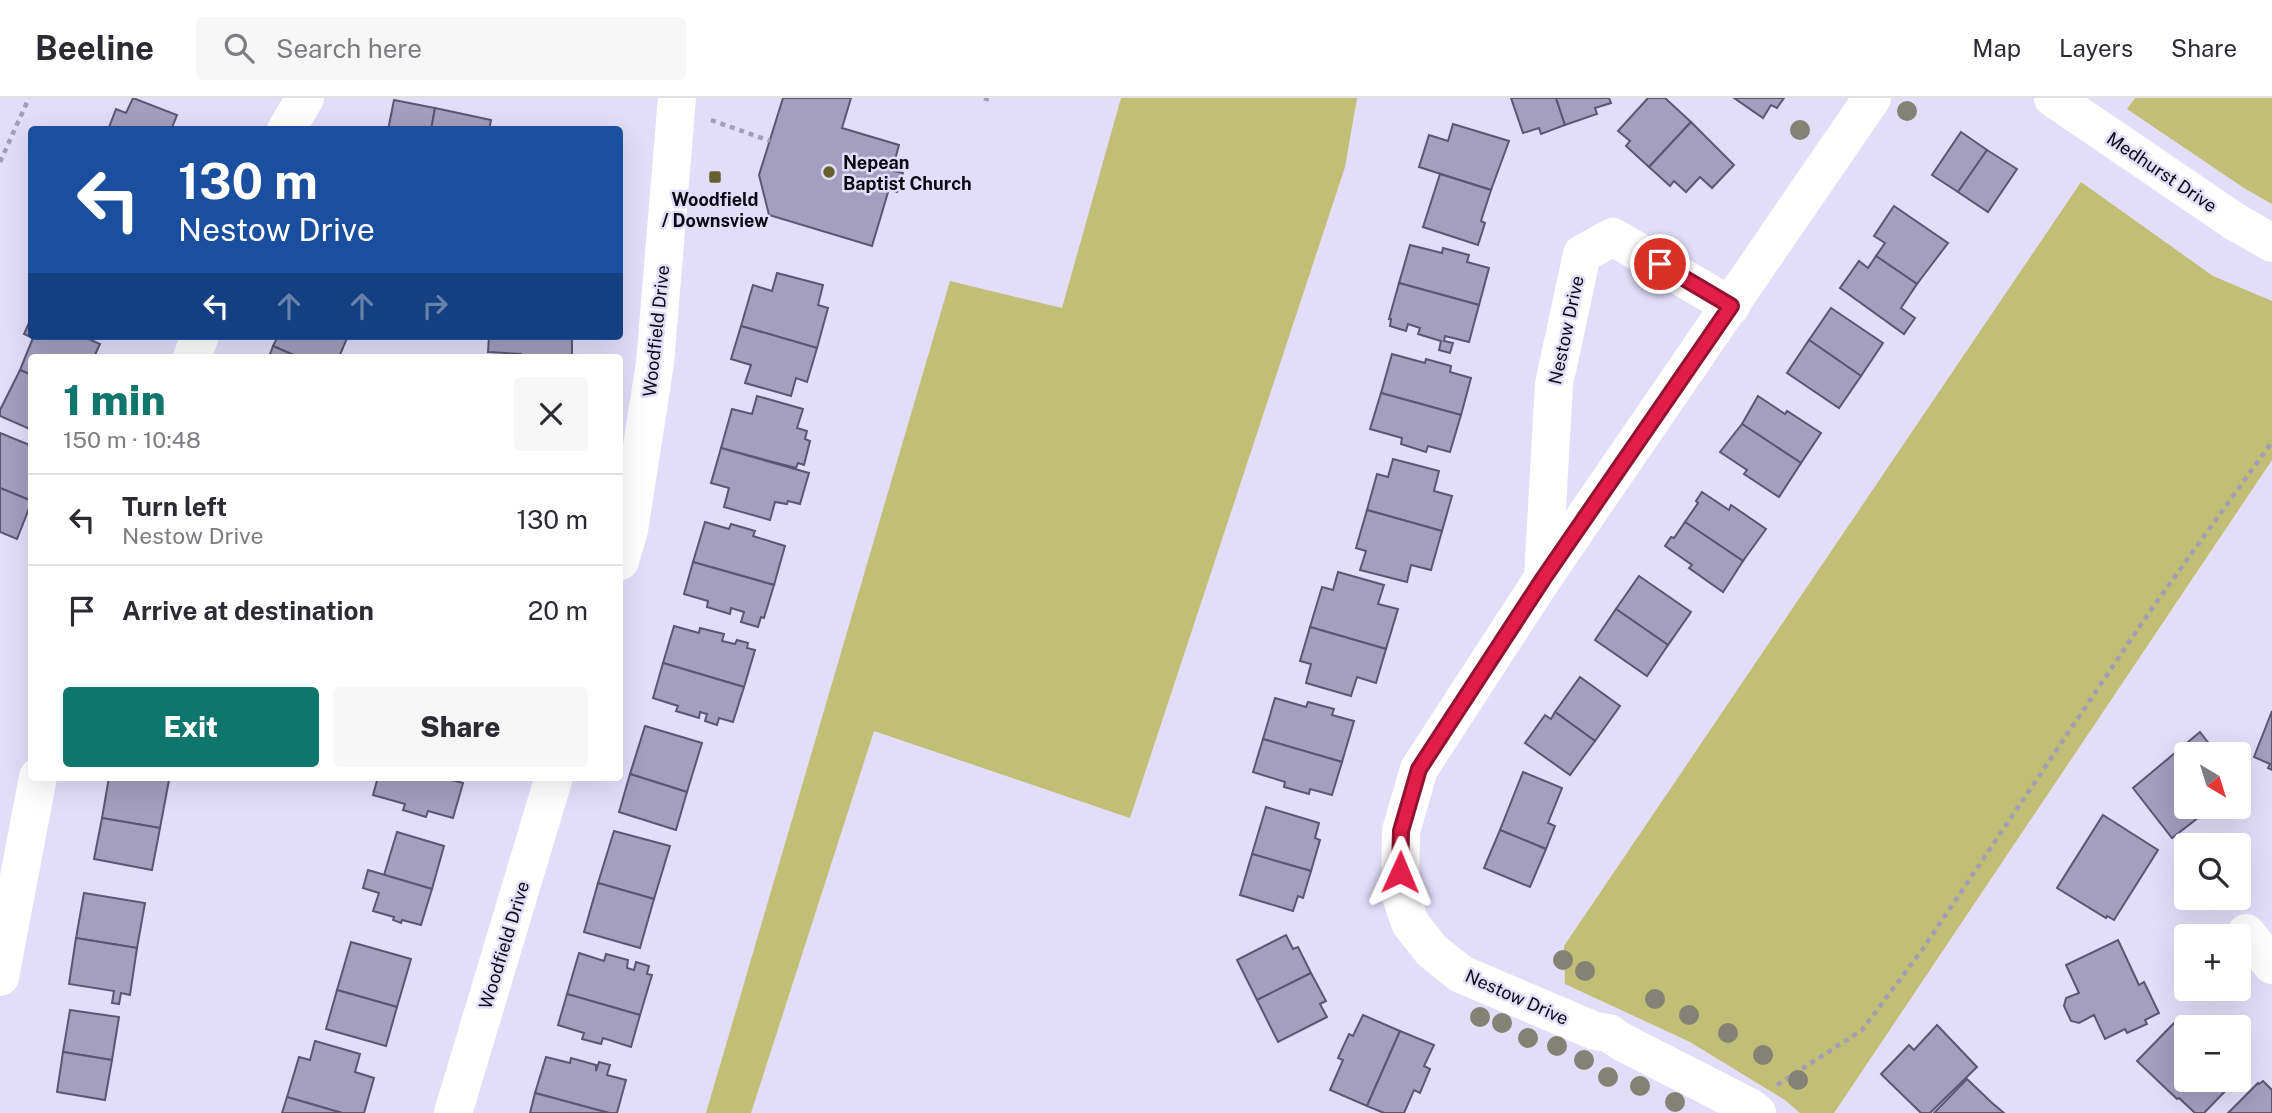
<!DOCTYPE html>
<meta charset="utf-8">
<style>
body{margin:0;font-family:"Public Sans",sans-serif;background:#f7f7f7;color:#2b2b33;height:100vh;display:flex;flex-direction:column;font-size:26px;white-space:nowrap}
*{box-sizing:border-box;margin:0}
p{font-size:23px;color:#7c7c81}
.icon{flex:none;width:38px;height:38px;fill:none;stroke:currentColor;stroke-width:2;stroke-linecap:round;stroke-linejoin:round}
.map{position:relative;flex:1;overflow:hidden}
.panel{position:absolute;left:28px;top:256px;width:595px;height:427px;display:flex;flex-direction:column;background:#fff;border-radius:7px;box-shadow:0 7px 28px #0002}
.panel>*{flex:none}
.top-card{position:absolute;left:28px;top:28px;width:595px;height:214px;border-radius:7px;box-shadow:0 7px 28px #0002;background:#1a4fa0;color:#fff;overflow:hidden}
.needle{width:46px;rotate:142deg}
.tools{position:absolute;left:2174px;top:644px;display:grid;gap:14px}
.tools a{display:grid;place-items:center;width:77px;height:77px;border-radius:7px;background:#fff;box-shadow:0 7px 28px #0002;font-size:35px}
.pin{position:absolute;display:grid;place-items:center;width:60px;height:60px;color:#fff;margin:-30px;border:4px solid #fff;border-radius:50%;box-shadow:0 2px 7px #0007}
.me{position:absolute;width:77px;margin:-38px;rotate:1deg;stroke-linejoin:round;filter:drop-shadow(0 0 5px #0008)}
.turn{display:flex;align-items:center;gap:24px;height:147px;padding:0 35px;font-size:32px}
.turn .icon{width:91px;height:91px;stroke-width:2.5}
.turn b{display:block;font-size:49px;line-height:60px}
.lanes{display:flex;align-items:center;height:66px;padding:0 35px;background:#0003;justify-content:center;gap:35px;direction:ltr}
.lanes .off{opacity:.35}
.round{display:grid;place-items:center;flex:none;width:74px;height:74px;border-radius:7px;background:#f7f7f7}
.summary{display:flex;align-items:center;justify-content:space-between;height:119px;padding:0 35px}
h1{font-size:42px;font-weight:800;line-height:52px;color:#0f766e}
.button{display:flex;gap:14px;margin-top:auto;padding:14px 35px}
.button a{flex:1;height:80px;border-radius:7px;background:#0f766e;color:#fff;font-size:28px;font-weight:800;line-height:80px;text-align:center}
.button a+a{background:#f7f7f7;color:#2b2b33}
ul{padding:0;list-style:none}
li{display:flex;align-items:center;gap:21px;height:91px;padding:0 35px;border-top:2px solid #e1e1e2}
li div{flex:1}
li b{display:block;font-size:26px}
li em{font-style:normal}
header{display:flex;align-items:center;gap:42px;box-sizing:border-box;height:98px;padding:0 35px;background:#fff;border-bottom:2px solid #e1e1e2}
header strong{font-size:33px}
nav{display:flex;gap:38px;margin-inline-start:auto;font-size:24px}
.search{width:490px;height:63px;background:#f7f7f7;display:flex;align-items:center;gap:18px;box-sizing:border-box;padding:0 24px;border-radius:7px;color:#7c7c81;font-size:26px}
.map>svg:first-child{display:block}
</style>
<header>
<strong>Beeline</strong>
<div class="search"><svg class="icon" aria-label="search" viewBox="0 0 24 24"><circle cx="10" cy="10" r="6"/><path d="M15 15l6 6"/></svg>Search here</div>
<nav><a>Map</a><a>Layers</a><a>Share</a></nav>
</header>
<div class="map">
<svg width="2272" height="1015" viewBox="0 0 2272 1015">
<rect width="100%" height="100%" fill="#e2defa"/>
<g fill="#c1be75">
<path d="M1121 0H1357L1345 69 1130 720 874 633 751 1015H706L950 183 1062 210Z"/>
<path d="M2135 0H2272V106L2244 90 2127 11Z"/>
<path d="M2081 84 2213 178 2272 203V362L1834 1015H1800L1785 1002 1690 944 1565 886 1564 848Z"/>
</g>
<g fill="#a49ebf" stroke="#5b5674" stroke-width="2">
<path d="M133 0 177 17 171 32H108L116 11 126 15Z"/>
<path d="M783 0H851L842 30 899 47 893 69 895 70 894 73 903 75 897 94 889 91 872 148 769 117 759 77Z"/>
<path d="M1511 0H1556L1565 27 1541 36 1539 30 1523 35Z"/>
<path d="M1556 0H1609L1611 5 1595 10 1597 16 1565 27Z"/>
<path d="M1648 0H1665L1691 24 1649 69 1626 48 1630 43 1618 33Z"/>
<path d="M1734 0H1784L1777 10 1771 7 1763 20Z"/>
<path d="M394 2 435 10 431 32H388Z"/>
<path d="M435 10 491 22 489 32H431Z"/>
<path d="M1691 24 1734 67 1712 90 1700 79 1686 94 1674 83 1670 88 1649 69Z"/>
<path d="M1453 26 1509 43 1491 92 1419 69 1429 37 1448 43Z"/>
<path d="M1961 34 1987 52 1958 94 1932 77Z"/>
<path d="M1987 52 2017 71 1988 114 1958 94Z"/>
<path d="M1440 76 1491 92 1481 123 1485 125 1478 147 1423 129Z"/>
<path d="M1894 108 1948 145 1917 186 1876 158 1885 145 1874 138Z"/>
<path d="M1410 147 1442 155 1443 150 1469 157 1467 164 1489 170 1479 207 1399 185Z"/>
<path d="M1876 158 1917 186 1901 210 1915 220 1904 236 1840 190 1859 163 1868 170Z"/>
<path d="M777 175 823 187 818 207 828 210 817 250 741 228 753 187 772 193Z"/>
<path d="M1399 185 1479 207 1469 244 1445 238 1444 243 1453 245 1450 255 1439 252 1441 243 1418 236 1420 230 1408 226 1406 233 1390 228 1391 221H1389Z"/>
<path d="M1831 210 1883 245 1861 278 1809 242Z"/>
<path d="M32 218V238H82L100 246 94 259H32V277L20 272 33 240 24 236Z"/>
<path d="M741 228 817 250 807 284 796 280 791 298 745 285 751 267 731 261Z"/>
<path d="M278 238H348L339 259H298L273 248Z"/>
<path d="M489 238H572V259H521V256L488 254Z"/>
<path d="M1809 242 1861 278 1839 310 1787 275Z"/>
<path d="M273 248 298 259H269Z"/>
<path d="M1392 256 1425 265 1426 261 1451 268 1450 274 1471 280 1461 317 1381 295Z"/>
<path d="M20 272 32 277V332L0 318V312Z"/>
<path d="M1381 295 1461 317 1450 354 1428 348 1426 354 1401 346 1402 340 1370 331Z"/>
<path d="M757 298 803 311 797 330 807 333 805 341 810 343 804 367 798 365 796 370 721 350 732 311 752 316Z"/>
<path d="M1758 298 1785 316 1787 313 1821 335 1801 365 1742 326Z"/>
<path d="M1742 326 1801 365 1779 399 1744 376 1747 372 1720 354Z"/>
<path d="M0 335 32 348V403L0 390Z"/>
<path d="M721 350 809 375 800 406 788 403 787 406 775 404 770 422 724 409 729 390 711 385Z"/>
<path d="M1393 361 1439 373 1434 393 1452 398 1442 433 1367 412 1377 376 1388 379Z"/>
<path d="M0 390 32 403 17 441 0 434Z"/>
<path d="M1702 394 1729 412 1731 407 1766 431 1743 463 1685 424 1698 405 1696 403Z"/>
<path d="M1367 412 1442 433 1431 472 1411 467 1407 484 1360 472 1366 453 1356 450Z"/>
<path d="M705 424 729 431 731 426 755 433 753 438 785 448 774 487 693 464Z"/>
<path d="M1685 424 1743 463 1723 494 1689 470 1692 467 1665 448 1671 439 1674 440Z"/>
<path d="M693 464 774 487 764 520 761 519 758 529 741 524 744 514 731 510 730 516 707 509 708 503 684 496Z"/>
<path d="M1338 474 1384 487 1378 506 1398 511 1386 551 1310 529 1322 489 1333 492Z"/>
<path d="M1639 478 1691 514 1668 547 1616 511Z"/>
<path d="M1616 511 1668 547 1647 578 1595 542Z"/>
<path d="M674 528 699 535 700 530 724 536 722 543 735 546 737 542 748 545 747 550 755 552 744 589 663 565Z"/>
<path d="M1310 529 1386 551 1376 585 1357 579 1351 598 1306 585 1311 566 1300 563Z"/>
<path d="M663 565 744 589 733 624 719 620 717 627 705 623 707 616 700 614 699 620 676 613 678 608 653 600Z"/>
<path d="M1580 579 1620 608 1595 643 1555 614Z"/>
<path d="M1275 600 1306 609 1308 604 1334 611 1332 617 1354 623 1342 664 1263 641Z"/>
<path d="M2272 613V672L2268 670 2270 666 2254 659Z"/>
<path d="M1555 614 1595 643 1570 677 1525 645 1545 617 1551 621Z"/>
<path d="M645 628 702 645 687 694 630 676Z"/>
<path d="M2200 634 2217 656H2186V709H2212L2172 740 2133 690Z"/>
<path d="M1263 641 1342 664 1332 697 1310 691 1309 696 1284 689 1285 684 1253 674Z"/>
<path d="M1523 674 1562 690 1548 725 1555 728 1546 751 1500 732Z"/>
<path d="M630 676 687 694 676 732 619 714Z"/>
<path d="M109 679H154L169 682 160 730 102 720Z"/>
<path d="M378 679H440L463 685 453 720 428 713 426 719 403 712 405 706 373 697Z"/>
<path d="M1266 709 1319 725 1315 740 1320 742 1311 773 1252 756Z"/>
<path d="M2103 717 2158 752 2114 822 2107 818 2106 820 2057 790Z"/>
<path d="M102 720 160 730 152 772 94 761Z"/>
<path d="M1500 732 1546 751 1530 789 1484 770Z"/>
<path d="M614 733 670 748 654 801 598 785Z"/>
<path d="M397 734 444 748 432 791 384 777Z"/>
<path d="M1252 756 1311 773 1303 800 1298 798 1293 813 1240 797Z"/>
<path d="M368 772 432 791 421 827 402 822 401 825 393 822 394 819 373 813 379 795 363 790Z"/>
<path d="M598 785 654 801 640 850 584 834Z"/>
<path d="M84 795 145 805 137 850 76 840Z"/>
<path d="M1286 837 1293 851 1298 849 1311 875 1257 902 1237 862Z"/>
<path d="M76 840 137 850 130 897 121 895 119 906 112 905 114 893 69 886Z"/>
<path d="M2118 842 2139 887 2144 884 2159 915 2145 922 2147 926 2127 935 2125 931 2105 941 2094 917 2079 925 2071 923 2064 908 2066 900 2079 895 2066 867Z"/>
<path d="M351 844 411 861 397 909 337 892Z"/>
<path d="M579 855 604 863 606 856 628 862 627 870 634 872 636 864 649 868 647 876 652 877 640 917 567 896Z"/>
<path d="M1311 875 1326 903 1320 906 1327 919 1278 944 1257 902Z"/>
<path d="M337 892 397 909 386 948 326 931Z"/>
<path d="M567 896 640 917 631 949 603 940 601 946 582 941 584 935 558 927Z"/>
<path d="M70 912 119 919 112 962 63 954Z"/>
<path d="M1363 917 1400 933 1367 1008 1330 992 1343 962 1338 960 1349 936 1353 938Z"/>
<path d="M2177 922 2186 930V982H2236L2204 1015H2195L2179 1000 2177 1001 2137 963Z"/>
<path d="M1937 927 1977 969 1930 1015H1921L1881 976 1909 947 1914 952Z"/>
<path d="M1400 933 1434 947 1424 968 1430 971 1420 995 1414 992 1404 1015H1384L1367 1008Z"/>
<path d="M315 943 360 956 355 974 374 980 364 1015H342L287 999 299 959 310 962Z"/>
<path d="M63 954 112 962 105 1002 57 994Z"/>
<path d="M546 959 570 965 571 960 596 967V973L599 964 610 967 607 977 626 982 617 1015H609L535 995Z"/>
<path d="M1967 981 1991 1004 2004 1015H1934Z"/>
<path d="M2263 983 2272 992V1015H2228L2258 985 2259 986Z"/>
<path d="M535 995 609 1015H530Z"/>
<path d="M287 999 342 1015H282Z"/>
</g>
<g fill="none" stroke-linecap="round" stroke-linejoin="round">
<g stroke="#a29eb5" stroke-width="4.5" stroke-dasharray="5 5" stroke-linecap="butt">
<path d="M984 0 990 2"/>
<path d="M711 22 770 43"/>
<path d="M0 64 29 0"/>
<path d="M1777 987 1862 932 1922 852 2148 516 2272 344"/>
</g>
<g stroke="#fff" stroke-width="38">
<path d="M286 32 305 0"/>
<path d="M192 259 200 238"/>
<path d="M1543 480 1554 286 1582 156 1613 139 1731 208"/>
<path d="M2246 835 2272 867"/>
<path d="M0 879 38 679"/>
<path d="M1757 1015 1749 1009 1622 944 1609 935 1595 933 1461 876 1432 853 1410 825 1400 795 1401 733 1419 671 1543 480 1872 0"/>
</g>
<g stroke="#fff" stroke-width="38">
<path d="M2053 0 2234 123 2272 145"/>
<path d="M620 463 629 432 655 265 677 0"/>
<path d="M453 1015 554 679"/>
</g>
</g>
<g fill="#848274">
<circle cx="1907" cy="13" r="10"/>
<circle cx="1800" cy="32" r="10"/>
<circle cx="1563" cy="862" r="10"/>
<circle cx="1585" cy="873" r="10"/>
<circle cx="1655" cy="901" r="10"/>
<circle cx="1689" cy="917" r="10"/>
<circle cx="1480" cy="919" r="10"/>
<circle cx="1502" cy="925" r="10"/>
<circle cx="1728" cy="935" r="10"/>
<circle cx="1528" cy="940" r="10"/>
<circle cx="1557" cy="948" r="10"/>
<circle cx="1763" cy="957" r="10"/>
<circle cx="1584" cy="962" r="10"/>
<circle cx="1608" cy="979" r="10"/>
<circle cx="1798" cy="982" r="10"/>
<circle cx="1640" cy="988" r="10"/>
<circle cx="1675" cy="1004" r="10"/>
</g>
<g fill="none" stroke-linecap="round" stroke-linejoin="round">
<defs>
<path id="route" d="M1400 774 1401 733 1419 671 1543 481 1731 208 1660 166"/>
</defs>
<use href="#route" stroke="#92132f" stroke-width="18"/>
<use href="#route" stroke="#e11d48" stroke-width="12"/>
</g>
<g fill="#65622f" stroke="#e2defa" stroke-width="2.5">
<circle cx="829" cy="74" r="7"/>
<rect x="708" y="72" width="14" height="14" rx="3.5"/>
</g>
<g text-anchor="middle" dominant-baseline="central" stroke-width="5" stroke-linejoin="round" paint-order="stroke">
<g font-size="18" font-weight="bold" fill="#0c0914" stroke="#e2defa" text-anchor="start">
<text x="843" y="64">Nepean<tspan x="843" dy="21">Baptist Church</tspan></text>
<text x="715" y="101" text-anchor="middle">Woodfield<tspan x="715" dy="21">/ Downsview</tspan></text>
</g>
<g font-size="18" fill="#0c0914" stroke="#e2defa">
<text transform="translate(2162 74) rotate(34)">Medhurst Drive</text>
<text transform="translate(1566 232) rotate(-78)">Nestow Drive</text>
<text transform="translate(656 233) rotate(-84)">Woodfield Drive</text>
<text transform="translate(504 847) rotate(-73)">Woodfield Drive</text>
<text transform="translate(1517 899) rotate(24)">Nestow Drive</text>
</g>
</g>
</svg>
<div class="tools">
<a><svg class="needle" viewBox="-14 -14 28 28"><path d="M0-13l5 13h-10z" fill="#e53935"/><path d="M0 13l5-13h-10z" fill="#7c7c81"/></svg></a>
<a><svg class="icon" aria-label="search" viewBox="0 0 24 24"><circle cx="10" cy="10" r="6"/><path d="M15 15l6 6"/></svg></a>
<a>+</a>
<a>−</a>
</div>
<div class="pin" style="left:1660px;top:166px;background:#d93025"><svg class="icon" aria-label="arrive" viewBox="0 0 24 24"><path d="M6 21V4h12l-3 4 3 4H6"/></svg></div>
<svg class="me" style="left:1400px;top:774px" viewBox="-20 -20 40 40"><path d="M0-17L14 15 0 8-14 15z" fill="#e11d48" stroke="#fff" stroke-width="4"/></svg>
<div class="top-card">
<div class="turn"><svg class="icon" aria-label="left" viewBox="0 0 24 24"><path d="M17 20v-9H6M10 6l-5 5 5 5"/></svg><div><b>130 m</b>Nestow Drive</div></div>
<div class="lanes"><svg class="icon" aria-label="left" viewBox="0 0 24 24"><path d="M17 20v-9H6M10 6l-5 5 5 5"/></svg><svg class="icon off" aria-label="ahead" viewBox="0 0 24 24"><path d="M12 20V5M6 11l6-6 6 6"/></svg><svg class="icon off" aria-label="ahead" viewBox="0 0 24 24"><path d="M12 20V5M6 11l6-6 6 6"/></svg><svg class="icon off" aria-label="right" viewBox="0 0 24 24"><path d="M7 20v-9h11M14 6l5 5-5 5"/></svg></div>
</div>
<section class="panel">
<div class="summary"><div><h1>1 min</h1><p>150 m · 10:48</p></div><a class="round"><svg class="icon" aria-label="close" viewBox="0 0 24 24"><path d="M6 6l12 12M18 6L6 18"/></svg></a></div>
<ul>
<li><svg class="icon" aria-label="left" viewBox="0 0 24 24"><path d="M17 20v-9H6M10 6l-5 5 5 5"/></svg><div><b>Turn left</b><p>Nestow Drive</p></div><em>130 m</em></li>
<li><svg class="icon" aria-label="arrive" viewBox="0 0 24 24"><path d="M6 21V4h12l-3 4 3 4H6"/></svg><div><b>Arrive at destination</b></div><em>20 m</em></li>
</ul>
<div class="button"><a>Exit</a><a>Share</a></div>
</section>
</div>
